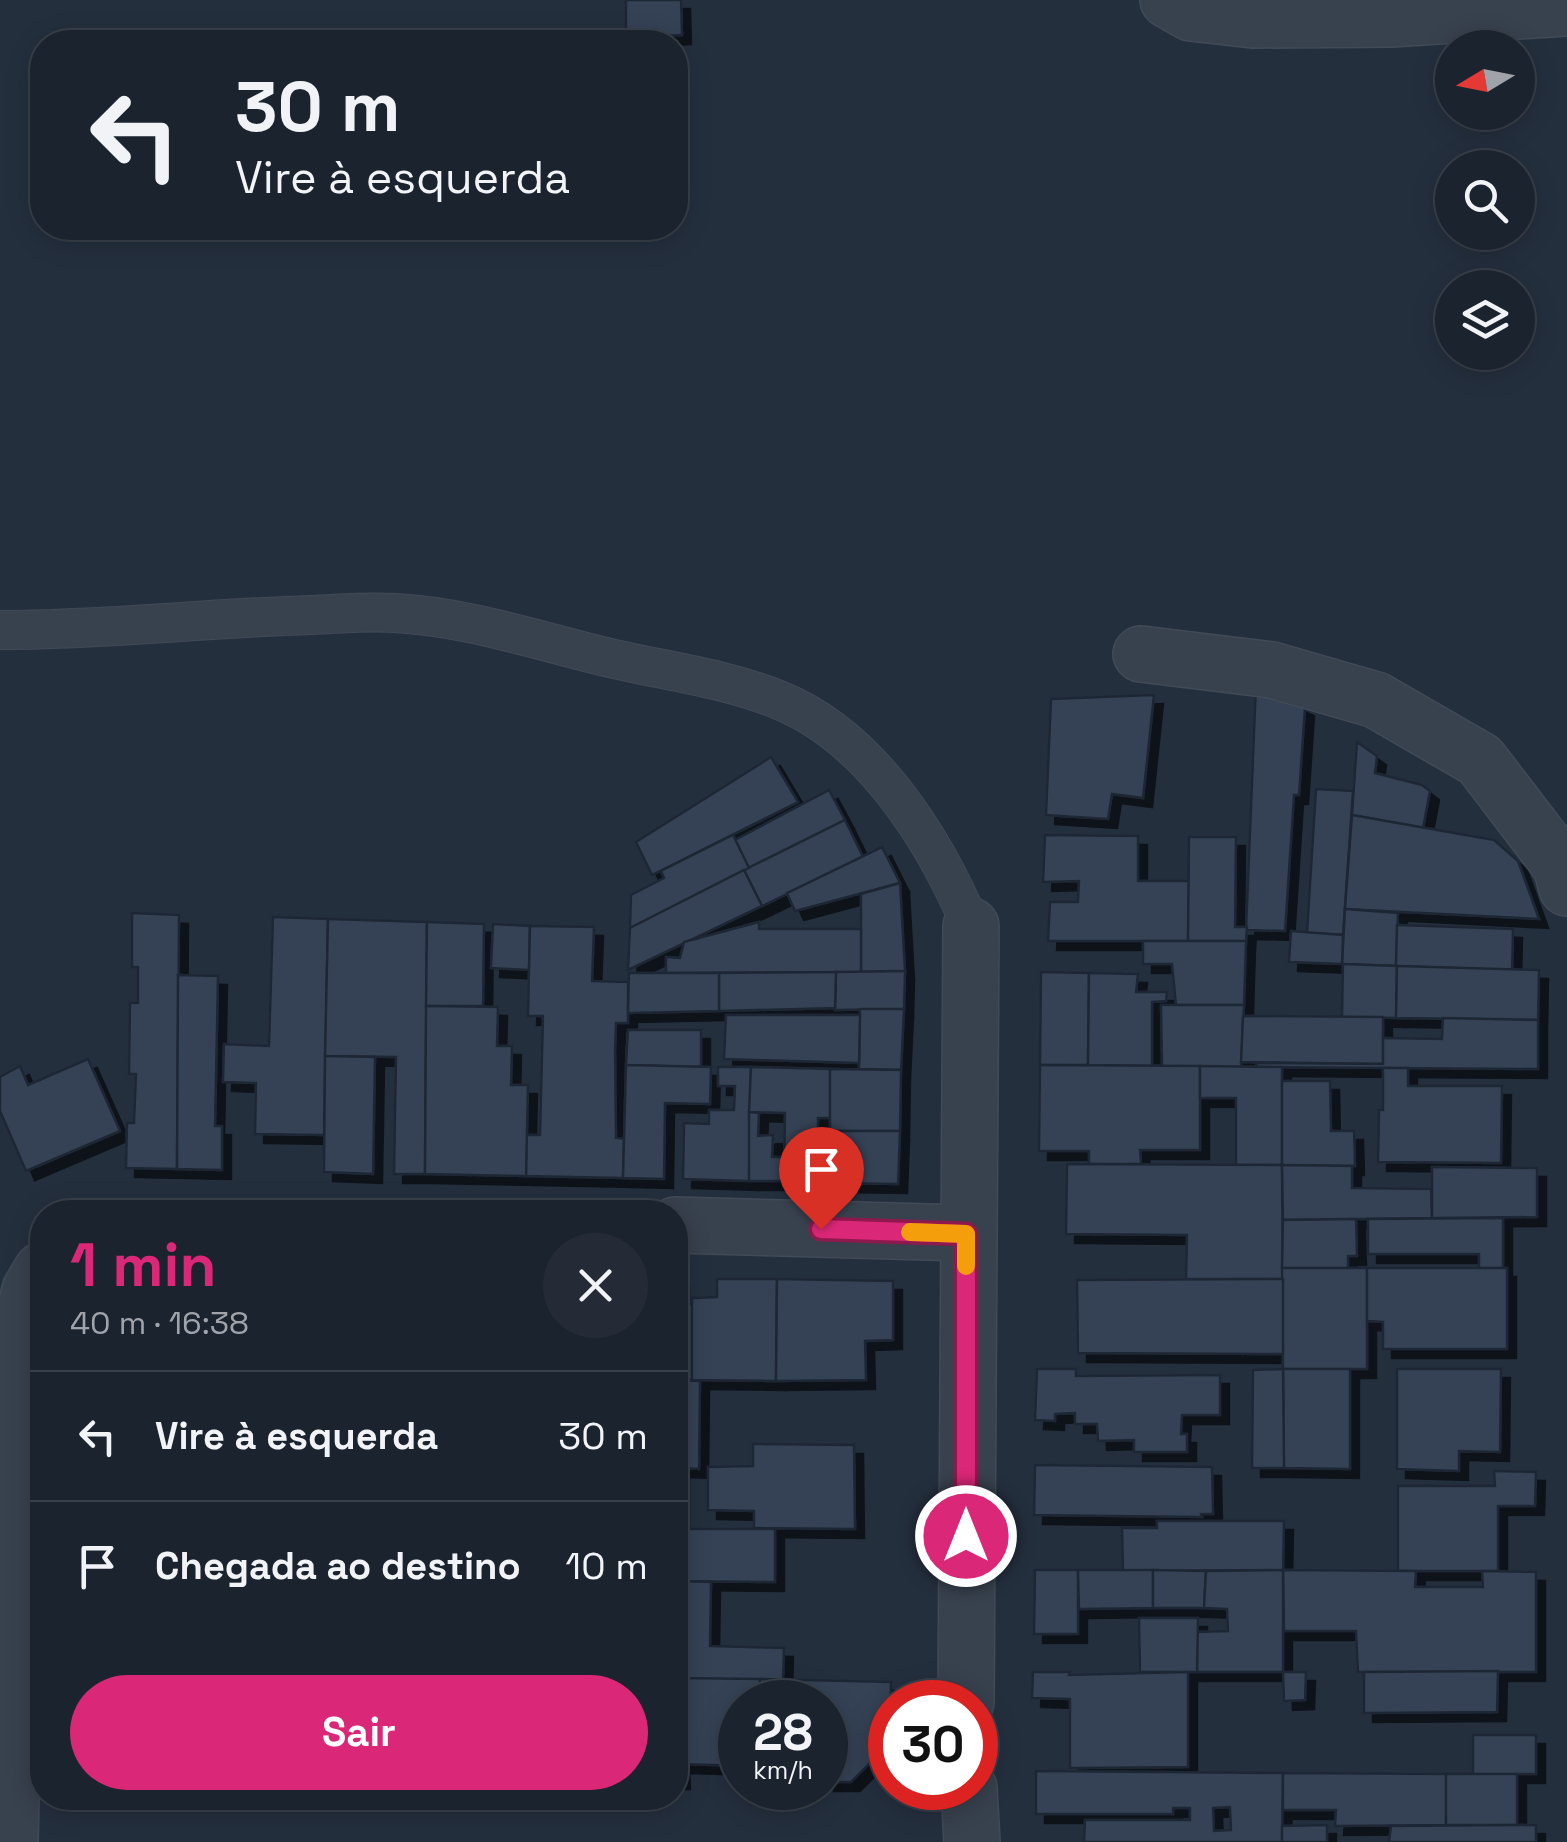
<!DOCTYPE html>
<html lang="pt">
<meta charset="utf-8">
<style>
body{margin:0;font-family:"Space Grotesk",sans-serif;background:#242b36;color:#f1f3f6;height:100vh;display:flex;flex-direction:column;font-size:38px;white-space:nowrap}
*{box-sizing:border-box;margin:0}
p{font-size:32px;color:#a0a4aa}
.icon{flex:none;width:55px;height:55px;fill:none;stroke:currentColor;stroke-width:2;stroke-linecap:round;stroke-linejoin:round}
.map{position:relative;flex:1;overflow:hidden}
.details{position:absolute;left:30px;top:1200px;width:658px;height:610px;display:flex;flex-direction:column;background:#1b232e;border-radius:40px;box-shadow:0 5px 25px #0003,0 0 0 2px #39404a}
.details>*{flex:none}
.hud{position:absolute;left:30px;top:30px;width:658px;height:210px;border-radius:40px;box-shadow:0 5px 25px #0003,0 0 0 2px #39404a;background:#1b232e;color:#f1f3f6;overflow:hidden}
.needle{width:65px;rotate:260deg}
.fabs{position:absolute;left:1435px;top:30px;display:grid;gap:20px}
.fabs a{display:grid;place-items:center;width:100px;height:100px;border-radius:50%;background:#1b232e;box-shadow:0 5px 25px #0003,0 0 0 2px #39404a;font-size:50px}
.speed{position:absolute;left:718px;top:1680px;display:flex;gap:20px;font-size:50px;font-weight:700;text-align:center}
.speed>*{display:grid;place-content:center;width:130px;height:130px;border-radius:50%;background:#1b232e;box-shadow:0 5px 25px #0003,0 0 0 2px #39404a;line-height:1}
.speed small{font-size:25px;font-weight:400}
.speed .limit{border:15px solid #d22;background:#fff;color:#111}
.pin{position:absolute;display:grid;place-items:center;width:85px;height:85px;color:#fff;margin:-102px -42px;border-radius:50% 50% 50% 0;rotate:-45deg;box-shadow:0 0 10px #0007}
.pin .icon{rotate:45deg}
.me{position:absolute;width:110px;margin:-55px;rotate:0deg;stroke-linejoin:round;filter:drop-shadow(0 0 8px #0008)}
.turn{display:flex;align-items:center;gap:35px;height:210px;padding:0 40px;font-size:45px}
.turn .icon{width:130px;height:130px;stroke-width:2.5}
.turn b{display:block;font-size:70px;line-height:85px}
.round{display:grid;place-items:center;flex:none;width:105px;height:105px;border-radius:52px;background:#242b36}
.summary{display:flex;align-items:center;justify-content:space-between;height:170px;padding:0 40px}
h1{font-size:60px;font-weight:700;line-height:75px;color:#db2777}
.primary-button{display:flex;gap:20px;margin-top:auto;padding:20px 40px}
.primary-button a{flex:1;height:115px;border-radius:60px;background:#db2777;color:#fff;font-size:40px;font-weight:700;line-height:115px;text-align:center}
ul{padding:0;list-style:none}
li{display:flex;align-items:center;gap:30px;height:130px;padding:0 40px;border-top:2px solid #39404a}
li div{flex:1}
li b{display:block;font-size:38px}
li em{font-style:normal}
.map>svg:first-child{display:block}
</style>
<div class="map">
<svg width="1567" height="1842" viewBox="0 0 1567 1842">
<defs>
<filter id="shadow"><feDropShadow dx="9" dy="9" stdDeviation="0" flood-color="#0009"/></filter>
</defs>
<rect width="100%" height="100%" fill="#242f3e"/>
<g fill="#364354" stroke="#1f2835" stroke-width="2.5" fill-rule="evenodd" filter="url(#shadow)">
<path d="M626 0H681L682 35 662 36V39L626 36Z"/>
<path d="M1256 685 1305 707 1299 795H1294L1285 931 1246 930Z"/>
<path d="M1154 695 1143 798 1112 794 1108 819 1046 815 1051 699Z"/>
<path d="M1357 742 1377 756 1375 773 1422 785 1430 791 1423 828 1352 815Z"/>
<path d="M771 757 798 802 652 875 636 842Z"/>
<path d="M1316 789 1353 791 1343 935 1307 933Z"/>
<path d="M829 790 845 820 749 868 735 840Z"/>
<path d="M1352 815 1494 840 1518 861 1539 919 1345 909Z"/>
<path d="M845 820 863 857 762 906 744 870Z"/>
<path d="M733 835 749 868 630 928 631 895 664 878 661 871Z"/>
<path d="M1045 835 1138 836V881H1189L1188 941H1048L1050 902H1078L1079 881 1043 882Z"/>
<path d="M1189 837H1236L1235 927H1247L1246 941H1188Z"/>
<path d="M882 847 900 883 795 911 787 893Z"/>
<path d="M744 870 762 906 628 970 630 928Z"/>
<path d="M900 883 905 971 861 972V894Z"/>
<path d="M1345 909 1398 913 1396 966 1342 964Z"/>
<path d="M132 913 179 915 177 1169 126 1168 127 1123H134L136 1074H129L130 1003H138V967H132Z"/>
<path d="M273 917 328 919 324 1135 255 1134 256 1083 223 1082 224 1044 269 1046Z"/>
<path d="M328 919 427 922 425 1174H394L396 1057 325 1056Z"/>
<path d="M427 922 484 924 483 1006H426Z"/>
<path d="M759 922V929H861V972L666 973V957L680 958 684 942Z"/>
<path d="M493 924 530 926 529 970 491 968Z"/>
<path d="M1397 925 1513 929 1512 970 1396 966Z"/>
<path d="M530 926 594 927 592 981 628 982V1023H616L615 1051 616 1138 624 1139 623 1178 526 1176V1135H540L543 1016H528Z"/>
<path d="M1291 931 1343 935 1342 964 1289 962Z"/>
<path d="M1143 941H1246L1244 1005H1176L1172 964H1143Z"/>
<path d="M1343 964 1397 966 1396 1018 1342 1017Z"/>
<path d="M1397 966 1539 970 1538 1020 1396 1018Z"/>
<path d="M905 971 904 1009 835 1010 836 972Z"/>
<path d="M836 972 835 1008 719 1011V973Z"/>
<path d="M1041 972 1089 973 1088 1065H1040Z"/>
<path d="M629 973H719V1011L628 1013Z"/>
<path d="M1089 973 1138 974 1136 992H1167L1166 1001 1152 1002V1066L1088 1065Z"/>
<path d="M178 975 218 976 215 1126H222V1170L177 1169Z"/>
<path d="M1161 1005H1244L1241 1067 1162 1066Z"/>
<path d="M426 1006 498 1007 497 1046H512L511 1085H528L526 1176 425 1174Z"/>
<path d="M860 1009H904L901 1070 859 1069Z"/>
<path d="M726 1015H860L859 1063 724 1059Z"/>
<path d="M1243 1016 1383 1017V1064L1241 1062Z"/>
<path d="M1443 1018 1538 1020V1069L1257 1067 1256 1063 1383 1064V1038L1442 1039Z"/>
<path d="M628 1030H701V1067L626 1065Z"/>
<path d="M325 1056 375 1057 373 1174 324 1172Z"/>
<path d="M88 1059 120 1131 26 1171 0 1111V1077L20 1066 28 1085Z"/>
<path d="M626 1065 711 1067 710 1104 665 1103 664 1179 623 1178Z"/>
<path d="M1040 1065 1200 1066V1150H1140L1141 1164H1089V1151H1039Z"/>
<path d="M1200 1066 1282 1067V1165H1236V1098H1200Z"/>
<path d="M718 1067H751L749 1181 683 1179 684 1123 709 1124V1110H734L735 1086H718Z"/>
<path d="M751 1067 830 1069V1118H818L817 1182 784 1181 785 1113 749 1112Z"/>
<path d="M1383 1068H1408V1086H1502L1501 1163 1378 1162 1379 1110H1383Z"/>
<path d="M830 1069 901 1070 900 1131H830Z"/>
<path d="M1282 1081H1330L1331 1131H1354L1355 1166 1282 1165Z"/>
<path d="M749 1112 759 1113 758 1136 773 1135 772 1157H785L784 1181H749Z"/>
<path d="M830 1131H900L898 1184 829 1183Z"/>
<path d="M1067 1164 1282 1165 1283 1279H1186L1187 1235 1066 1234Z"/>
<path d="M1282 1165 1352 1166V1188L1431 1189 1432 1218 1283 1220Z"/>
<path d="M1432 1167 1537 1168V1217L1432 1218Z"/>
<path d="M1503 1218V1268H1479V1254H1368V1219Z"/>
<path d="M1356 1219 1357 1256H1348V1268H1282L1283 1220Z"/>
<path d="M1282 1268H1367V1369H1283Z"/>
<path d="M1367 1268H1507V1349H1383V1322L1367 1321Z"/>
<path d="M675 1278H680V1304H692V1380H675Z"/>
<path d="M717 1279H777L776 1381 692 1380V1298L717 1297Z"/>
<path d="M777 1279 893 1281V1340L865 1341 866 1380 776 1381Z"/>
<path d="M1283 1279V1354L1078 1353 1077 1280Z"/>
<path d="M1037 1369H1076V1376L1220 1375V1415H1182L1181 1434H1187V1452H1134V1440L1098 1441 1097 1424H1075V1413L1055 1414V1421L1035 1420Z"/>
<path d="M1283 1369H1350V1469L1284 1468Z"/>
<path d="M1283 1369 1284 1468H1252L1253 1370Z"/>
<path d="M1397 1369H1501L1500 1452 1459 1451V1471L1397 1469Z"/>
<path d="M675 1380 700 1381 699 1469 680 1468V1581H675Z"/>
<path d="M753 1444 854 1445 855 1529 754 1528V1511L708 1510V1467L753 1466Z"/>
<path d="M1035 1465 1212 1467 1213 1514H1201L1202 1517 1034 1515Z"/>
<path d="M1494 1471 1536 1472 1535 1506H1498V1571H1398V1486H1495Z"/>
<path d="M1157 1521H1284L1283 1570 1123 1571 1122 1528H1157Z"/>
<path d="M679 1529H775V1582L680 1581Z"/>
<path d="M1035 1570H1078V1634H1034Z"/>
<path d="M1078 1570H1153V1608L1079 1609Z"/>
<path d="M1153 1570 1206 1571 1204 1608H1153Z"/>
<path d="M1283 1570 1416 1571 1415 1587H1483L1482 1571 1536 1572V1672H1358L1356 1631H1284Z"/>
<path d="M1283 1570V1672H1197V1632L1228 1631 1227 1609 1204 1608 1206 1571Z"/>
<path d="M675 1581 711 1582 710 1646 784 1648 783 1681 675 1678Z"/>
<path d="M1139 1618H1198L1197 1672H1140Z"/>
<path d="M1498 1671 1497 1712 1364 1713V1672Z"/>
<path d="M1033 1672H1070L1069 1675 1188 1672V1767L1070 1768V1699L1032 1698Z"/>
<path d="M1283 1672H1306L1305 1700 1284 1701Z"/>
<path d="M675 1678 760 1679V1702H740V1766L680 1764 681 1780H675Z"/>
<path d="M760 1679 891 1682 890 1743 851 1782H825V1702H760Z"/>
<rect x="1473" y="1735" width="63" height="39"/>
<path d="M1036 1771 1283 1773 1282 1842H1084L1085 1820H1190V1808H1173V1814H1036ZM1230 1807 1231 1830 1214 1831 1213 1808Z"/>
<path d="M1283 1773 1446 1774V1825L1335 1826 1336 1810H1283Z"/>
<rect x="1446" y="1774" width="71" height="51"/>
<path d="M1327 1825V1842H1282V1826Z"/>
<path d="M1536 1825V1842H1389L1391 1826Z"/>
</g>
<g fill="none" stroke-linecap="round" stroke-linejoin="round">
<defs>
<path id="service" d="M0 630C104 630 207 618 311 615 339 614 367 611 395 613 469 617 538 641 610 658 666 671 725 678 779 700 871 737 934 839 971 926"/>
<g id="minor">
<path d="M1168 0 1191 13 1253 20 1391 19 1567 8"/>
<path d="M1141 654 1272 670 1376 700 1480 760 1561 866 1567 888"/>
<path d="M675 1225 966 1233"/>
<path d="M966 1702 971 926"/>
<path d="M969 1788 972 1842"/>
<path d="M10 1842 21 1328 30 1290 42 1270"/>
</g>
</defs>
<use href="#service" stroke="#414a57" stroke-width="40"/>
<use href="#minor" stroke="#414a57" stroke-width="58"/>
<use href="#service" stroke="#38414e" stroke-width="38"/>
<use href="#minor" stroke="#38414e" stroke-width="55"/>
</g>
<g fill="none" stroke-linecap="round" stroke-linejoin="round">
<defs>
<path id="route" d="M821 1229 966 1234V1536"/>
</defs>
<use href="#route" stroke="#8e194d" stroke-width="25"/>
<use href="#route" stroke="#db2777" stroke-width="18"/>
<path stroke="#f59e0b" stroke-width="18" d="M910 1232 966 1234V1266"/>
</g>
</svg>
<div class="fabs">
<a><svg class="needle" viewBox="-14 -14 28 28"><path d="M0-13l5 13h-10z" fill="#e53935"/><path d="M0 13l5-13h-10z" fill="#a0a4aa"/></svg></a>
<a><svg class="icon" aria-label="search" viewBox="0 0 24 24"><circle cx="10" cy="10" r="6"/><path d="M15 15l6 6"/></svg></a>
<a><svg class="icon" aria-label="layers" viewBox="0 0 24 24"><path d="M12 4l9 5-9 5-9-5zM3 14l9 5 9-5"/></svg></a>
</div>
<div class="speed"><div>28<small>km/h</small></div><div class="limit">30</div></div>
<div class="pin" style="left:821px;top:1229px;background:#d93025"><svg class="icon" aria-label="arrive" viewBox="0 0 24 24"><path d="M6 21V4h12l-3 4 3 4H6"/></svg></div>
<svg class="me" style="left:966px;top:1536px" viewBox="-20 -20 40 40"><circle r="17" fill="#db2777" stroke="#fff" stroke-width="3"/><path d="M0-11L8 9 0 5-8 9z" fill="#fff"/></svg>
<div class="hud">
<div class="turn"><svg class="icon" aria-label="left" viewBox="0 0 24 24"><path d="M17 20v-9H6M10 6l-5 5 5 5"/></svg><div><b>30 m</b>Vire à esquerda</div></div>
</div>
<section class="details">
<div class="summary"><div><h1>1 min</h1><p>40 m · 16:38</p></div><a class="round"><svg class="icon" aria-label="close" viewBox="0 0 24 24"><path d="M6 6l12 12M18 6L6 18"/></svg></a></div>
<ul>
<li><svg class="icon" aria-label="left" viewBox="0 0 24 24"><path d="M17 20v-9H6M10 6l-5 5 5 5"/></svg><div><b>Vire à esquerda</b></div><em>30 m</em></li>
<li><svg class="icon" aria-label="arrive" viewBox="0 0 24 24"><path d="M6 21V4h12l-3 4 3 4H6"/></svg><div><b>Chegada ao destino</b></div><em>10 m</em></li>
</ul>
<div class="primary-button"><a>Sair</a></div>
</section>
</div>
